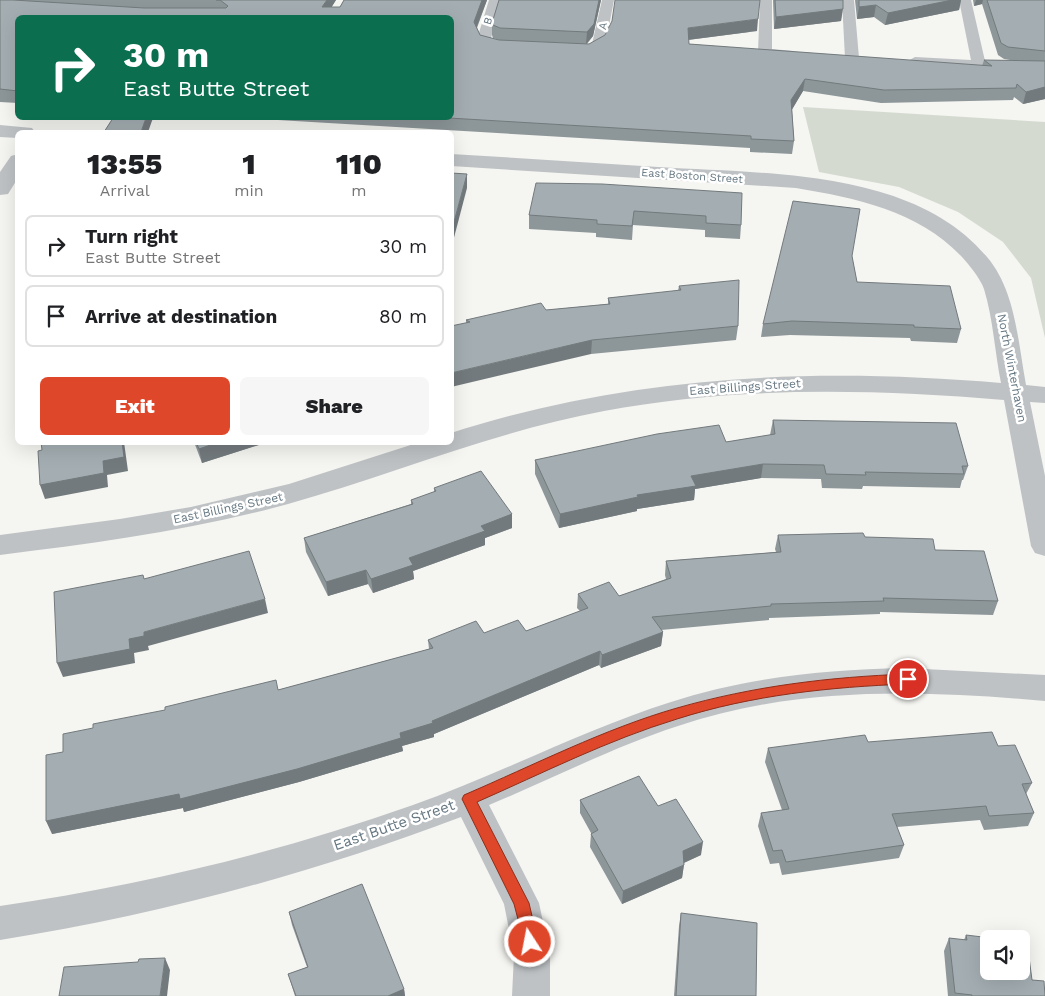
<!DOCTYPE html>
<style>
body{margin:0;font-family:"Work Sans",sans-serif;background:#f6f6f6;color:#202124;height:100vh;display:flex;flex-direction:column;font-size:19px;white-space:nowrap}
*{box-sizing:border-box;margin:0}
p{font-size:16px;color:#757577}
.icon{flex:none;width:28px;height:28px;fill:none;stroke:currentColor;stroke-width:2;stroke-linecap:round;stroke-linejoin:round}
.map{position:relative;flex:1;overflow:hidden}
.drawer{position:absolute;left:15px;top:130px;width:439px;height:315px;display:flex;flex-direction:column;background:#fff;border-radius:8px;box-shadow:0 5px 20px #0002}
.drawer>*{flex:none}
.guide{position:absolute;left:15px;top:15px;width:439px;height:105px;border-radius:8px;box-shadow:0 5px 20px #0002;background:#0b6e4f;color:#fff;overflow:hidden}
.tools{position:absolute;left:980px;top:930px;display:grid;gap:10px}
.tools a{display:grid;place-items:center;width:50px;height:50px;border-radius:8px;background:#fff;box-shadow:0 5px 20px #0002;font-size:25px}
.pin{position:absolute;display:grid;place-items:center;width:42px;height:42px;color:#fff;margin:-21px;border:2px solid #fff;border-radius:50%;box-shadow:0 1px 5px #0007}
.me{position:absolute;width:55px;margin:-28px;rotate:349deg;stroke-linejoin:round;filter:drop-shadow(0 0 4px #0008)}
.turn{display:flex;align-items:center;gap:18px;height:105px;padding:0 25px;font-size:22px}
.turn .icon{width:65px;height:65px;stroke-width:2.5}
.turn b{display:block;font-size:35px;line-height:42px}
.eta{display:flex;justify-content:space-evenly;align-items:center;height:85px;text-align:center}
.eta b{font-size:30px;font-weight:800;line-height:35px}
.button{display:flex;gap:10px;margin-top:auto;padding:10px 25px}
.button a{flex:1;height:58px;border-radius:8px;background:#de4729;color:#fff;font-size:20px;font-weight:800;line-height:58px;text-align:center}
.button a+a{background:#f6f6f6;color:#202124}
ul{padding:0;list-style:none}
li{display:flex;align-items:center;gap:15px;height:62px;margin:0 10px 8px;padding:0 15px;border:2px solid #e0e0e0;border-radius:8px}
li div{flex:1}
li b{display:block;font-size:19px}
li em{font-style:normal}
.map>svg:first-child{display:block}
</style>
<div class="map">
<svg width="1045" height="996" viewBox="0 0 1045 996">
<rect width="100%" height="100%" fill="#f5f5f1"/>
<path fill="#d5dad1" d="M803 107 1045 122V338L1031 278 1003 242 958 212 899 187 819 172Z"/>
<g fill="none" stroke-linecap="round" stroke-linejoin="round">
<g fill="#bec2c5" fill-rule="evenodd">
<path d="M489 0H501L491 38 495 41 508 43 510 46 508 49 486 48 477 39Z"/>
<path d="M602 0H614L605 47 598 51 577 53 575 50 577 47 592 44Z"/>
<path d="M760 0H772V49L793 51 795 54 793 57 765 56 758 52Z"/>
<path d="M842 0H854L859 58 852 62 845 58Z"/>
<path d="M959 0H971L985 61 1045 64V72L910 64 908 61 915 57 971 60Z"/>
</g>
<g fill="#bec2c5" fill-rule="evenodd">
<path d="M0 125 32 128 35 132H18V138L0 137Z"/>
<path d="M18 154V178L8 194 0 195V172L11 156Z"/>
<path d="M451 154C520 158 589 163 658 167 763 174 913 168 987 257 1016 291 1018 343 1026 385L1045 387V403L1030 402 1045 476V556L1035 553 1031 546 1004 400C871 389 736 386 604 411 496 431 394 474 288 504 194 530 97 543 0 555V535L120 519 191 507 289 484 420 442H451V433C632 375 813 367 1001 383 995 353 993 318 984 289 980 278 970 266 962 257 919 211 856 198 796 188L451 166Z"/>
<path d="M904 668 1045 675V701C922 690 796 686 678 726 613 747 552 779 489 805L539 903 550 955V996H512L514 955 504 904 461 817C311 874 158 915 0 940V906C141 885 278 853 413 805 500 774 583 730 671 702 747 677 825 670 904 668Z"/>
</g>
</g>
<g fill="#8d9699">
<path d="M0 0H336L331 7H340L344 0H487L477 28 480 35 499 40 493 38 492 35V23L499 0H601L593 36 587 44 757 31 688 40 689 44 982 66 984 60 1016 61 1004 59 998 55 982 4 974 6 973 0H1045V99L1023 104 1014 97 1013 100 881 103 803 91 792 109 794 141 792 154 750 152V148L261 119 260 118H451L18 18V103L0 102Z"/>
<path d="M773 0H843L841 21 774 29Z"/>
<path d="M855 0H961L959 10 885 25 874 17 857 19Z"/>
<path d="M602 184 741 225 740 239 705 237V230L633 225 632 240 596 237V233L529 229V215Z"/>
<path d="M852 256 857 282 961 329 957 343 911 341 910 338 790 335 761 337 763 324Z"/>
<path d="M679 286 738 326 736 340 591 354 466 323V320L546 310 608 304V298L678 291Z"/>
<path d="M773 420 968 466 963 480H962L960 488 863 486 862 489 822 488 821 479 761 478 695 489 694 500 637 509V511L559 528 535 474V460L726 442 770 435Z"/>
<path d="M194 442H268L202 463Z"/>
<path d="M434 488 512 514V528L485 538V545L413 571 414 579 373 593 368 584 328 596 306 552 304 538 411 504V500L434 492Z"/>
<path d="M778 535 865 537 935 550 998 601 993 615 880 612V614L769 618V620L661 630 663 632 661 646 601 668 599 665 434 734V737L402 746 403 751 299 782 184 812 183 808 52 834 63 752 278 690 429 649 428 640 484 633 526 631 580 611 577 608 578 594 619 596 666 579 665 575 666 561 776 552 775 549Z"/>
<path d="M868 742 998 746 1032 783 1026 794 1034 813 1028 826 984 830 980 820 897 827 904 845 899 858 782 875 779 863 770 864 758 826 761 813 782 810 765 762 768 748Z"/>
<path d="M580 800 658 806 701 855 684 863 682 878 622 904 590 847 591 834V833L580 813Z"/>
<path d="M289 912 404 989 405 996H295L288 974 307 967 292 925Z"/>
<path d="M681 913 756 996H674L679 926Z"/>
<path d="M966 935 1032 980 1045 996H948L944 951 949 938 964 940Z"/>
</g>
<g fill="#737a7d">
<path d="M327 0H336L325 18 322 7Z"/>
<path d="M482 0H487L474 34V22Z"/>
<path d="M599 0H601L593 36 586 44 587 32Z"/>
<path d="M952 0H961L959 10 885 25 888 13Z"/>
<path d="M976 0H983L982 4 974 6Z"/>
<path d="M876 5 874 17 857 19 859 7Z"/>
<path d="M843 9 841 21 774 29 776 17Z"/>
<path d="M758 19 757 31 687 40 688 28Z"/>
<path d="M805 79 803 91 790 113 791 100Z"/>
<path d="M1045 87V99L1023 104 1026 92Z"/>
<path d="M146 118H153L148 132H141Z"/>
<path d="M467 174V188L451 249V233Z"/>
<path d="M592 340 591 354 451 387V373Z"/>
<path d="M122 442H124L128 471 107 475 108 487 45 499 40 485 103 461Z"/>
<path d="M219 442H268L202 463 199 449Z"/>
<path d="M763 464 761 478 695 489 694 500 637 509V511L559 528 560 514 637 495 691 476Z"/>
<path d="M512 514V528L485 538V545L413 571 414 579 373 593 371 579 409 558 481 526Z"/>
<path d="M366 570 368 584 328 596 326 582Z"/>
<path d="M265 599 268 613 148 646 149 650 134 653 135 663 63 677 57 663 129 639 144 632Z"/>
<path d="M663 632 661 646 601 668 602 655Z"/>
<path d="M600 651 599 665 434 734V737L402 746 403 751 299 782 184 812 183 808 52 834 46 821 400 733 432 721Z"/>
<path d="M703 842 701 855 681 864 683 851Z"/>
<path d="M684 865 682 878 622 904 623 891Z"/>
<path d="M165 958 170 970 167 996H160Z"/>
<path d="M404 989 405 996H388Z"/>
</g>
<g fill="#a4aeb2" stroke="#737a7d">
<path d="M0 0H13L144 8H226L228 6 220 0H216H327L322 7H340L344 0H482L474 22 480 35 499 40 589 44 605 35 612 21 615 0H760L758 19 688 28 689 44 992 66 984 60 1045 61V87L1026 92 1017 84 1016 88 884 90 805 79 791 100 794 141 751 139V136L449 118H451V18H18V91L0 89Z"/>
<path d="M499 0H599L594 24 587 32 500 28 493 25 492 23Z"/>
<path d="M775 0H843V9L776 17Z"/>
<path d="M859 0H952L888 13 876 5 859 7Z"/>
<path d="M987 0H1045V51L1008 47 1001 43Z"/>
<path d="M113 118H146L141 132H104Z"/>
<path d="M451 173 467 174 451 233Z"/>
<path d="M536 183 602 184 742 193 741 225 706 223V216L634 211 632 226 597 224V220L529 215Z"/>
<path d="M793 201 860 209 852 256 857 282 950 286 961 329 914 327V325L792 321 763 324Z"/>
<path d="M739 280 738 326 592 340 451 373V326L470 322 466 320 541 303 546 310 610 304 608 298 681 290 679 286Z"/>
<path d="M773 420 956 423 968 466H962L964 474 865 472 866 475 826 474 824 465 763 464 691 476 696 486 637 495 638 497 560 514 535 460 657 434 719 425 726 442 775 434Z"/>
<path d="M41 442H122L124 457 103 461 104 473 40 485 38 451 42 450Z"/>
<path d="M196 442H219L199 449Z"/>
<path d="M481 471 512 514 481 526 485 531 409 558 413 565 371 579 366 570 326 582 304 538 413 504 411 500 436 491 434 488Z"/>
<path d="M863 533 865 537 933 539 935 550 984 551 998 601 883 598 884 601 771 604V606L652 617 663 632 602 655 600 651 432 721 433 723 400 733 401 738 297 769 180 799 179 794 46 821V755L63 752V734L93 728V724L165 710V707L276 680 278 690 433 648 428 640 476 621 484 633 518 620 526 631 588 608 578 594 609 582 619 596 671 578 666 561 781 552 778 535Z"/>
<path d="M249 551 265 599 144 632V636L129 639 130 649 57 663 54 592 143 575 144 579Z"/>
<path d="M992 732 998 746 1015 745 1032 783 1022 784 1034 813 989 816 986 806 892 814 904 845 786 862 782 850 773 851 761 813 789 809 768 748 865 735 868 742Z"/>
<path d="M639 776 658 806 676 799 703 842 683 851 684 865 623 891 591 834 598 830 580 800Z"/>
<path d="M362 884 404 989 388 996H296L288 974 308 967 289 912Z"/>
<path d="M681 913 757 923 756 996H676Z"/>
<path d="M966 935 999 939H989V971H1021V941L1027 942 1032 980 1044 981 1045 996H972V995L955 993 949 938 967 940Z"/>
<path d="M165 958 160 996H59L64 967 138 962 139 959Z"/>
</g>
<path fill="#de4729" stroke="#902e1b" d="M908 674 915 679 908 684C830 687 752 695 677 719 608 740 543 773 477 802L529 903 538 942 535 946 530 949 525 946 514 904 462 799 464 795C534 765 604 729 677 708 754 686 829 677 908 674Z"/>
<g text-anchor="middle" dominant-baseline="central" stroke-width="5" stroke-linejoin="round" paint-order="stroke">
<g font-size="11" fill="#657782" stroke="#fff">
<text transform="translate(488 21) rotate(-72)">B</text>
<text transform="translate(603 26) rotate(-79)">A</text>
<text transform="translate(692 176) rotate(4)">East Boston Street</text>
</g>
<g font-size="12" fill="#657782" stroke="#fff">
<text transform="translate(1012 368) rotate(79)">North Winterhaven</text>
<text transform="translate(745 387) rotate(-4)">East Billings Street</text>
<text transform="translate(228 508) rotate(-12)">East Billings Street</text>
</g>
<g font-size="15" fill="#657782" stroke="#fff">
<text transform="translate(394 825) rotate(-19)">East Butte Street</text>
</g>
</g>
</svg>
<div class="tools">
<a><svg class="icon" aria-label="sound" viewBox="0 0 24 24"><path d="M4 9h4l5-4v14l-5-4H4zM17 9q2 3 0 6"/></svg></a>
</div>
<div class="pin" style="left:908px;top:679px;background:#d93025"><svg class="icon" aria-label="arrive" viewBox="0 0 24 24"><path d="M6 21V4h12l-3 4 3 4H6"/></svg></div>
<svg class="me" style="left:530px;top:942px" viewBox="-20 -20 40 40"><circle r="17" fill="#de4729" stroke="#fff" stroke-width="3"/><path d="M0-11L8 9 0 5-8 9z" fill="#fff"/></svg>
<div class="guide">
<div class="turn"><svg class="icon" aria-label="right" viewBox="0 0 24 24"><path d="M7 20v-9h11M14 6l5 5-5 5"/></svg><div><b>30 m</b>East Butte Street</div></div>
</div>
<section class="drawer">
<div class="eta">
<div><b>13:55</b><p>Arrival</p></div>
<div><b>1</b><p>min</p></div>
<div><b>110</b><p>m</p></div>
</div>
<ul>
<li><svg class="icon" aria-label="right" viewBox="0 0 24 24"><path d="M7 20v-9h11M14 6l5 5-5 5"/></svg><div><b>Turn right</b><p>East Butte Street</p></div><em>30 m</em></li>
<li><svg class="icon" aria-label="arrive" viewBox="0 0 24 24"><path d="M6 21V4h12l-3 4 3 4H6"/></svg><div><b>Arrive at destination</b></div><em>80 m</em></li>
</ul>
<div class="button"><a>Exit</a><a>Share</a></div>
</section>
</div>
